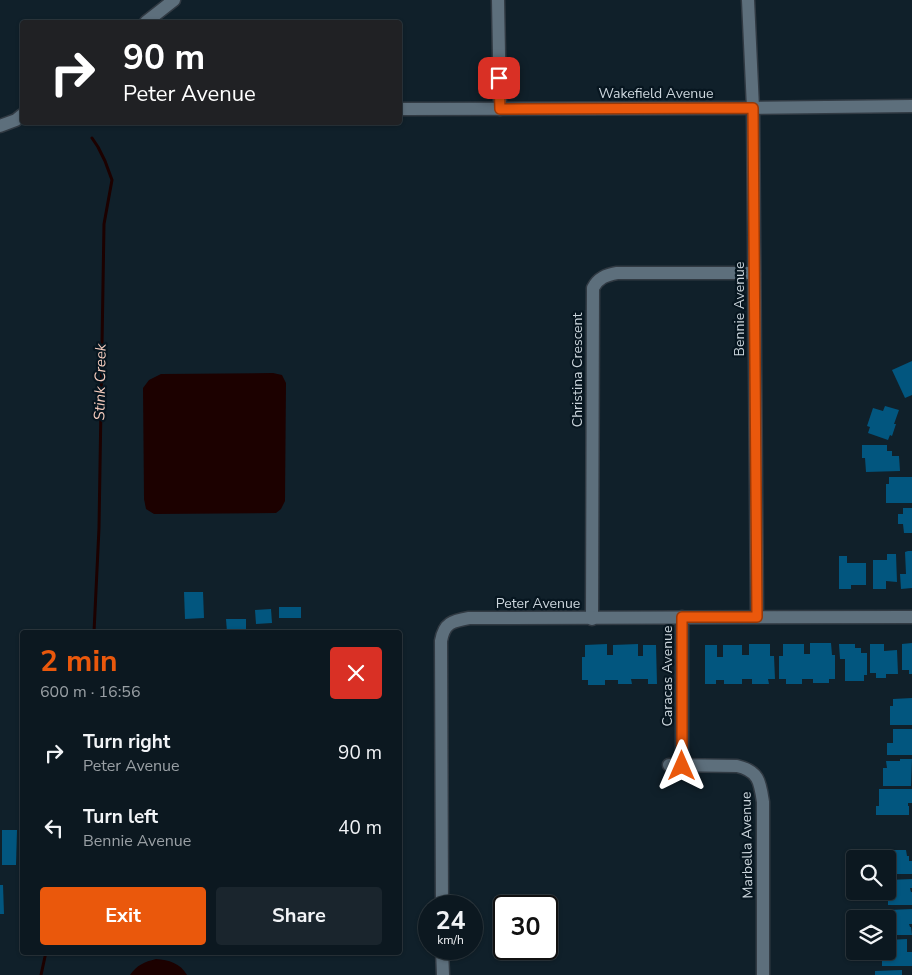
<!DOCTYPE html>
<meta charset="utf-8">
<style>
body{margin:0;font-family:"Nunito Sans",sans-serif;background:#1a252d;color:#f1f3f6;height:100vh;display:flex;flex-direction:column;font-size:19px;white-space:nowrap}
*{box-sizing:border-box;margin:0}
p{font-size:16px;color:#9aa0a5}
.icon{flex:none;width:28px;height:28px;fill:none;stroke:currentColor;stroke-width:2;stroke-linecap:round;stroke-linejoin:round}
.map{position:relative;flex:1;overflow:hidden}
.details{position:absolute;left:20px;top:630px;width:382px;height:325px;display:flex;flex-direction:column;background:#0c1820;border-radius:5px;box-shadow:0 1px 4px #0004,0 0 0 1px #2c373e}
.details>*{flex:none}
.banner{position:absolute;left:20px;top:20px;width:382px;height:105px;border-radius:5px;box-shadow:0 1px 4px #0004,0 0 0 1px #2c373e;background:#202124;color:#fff;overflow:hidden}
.tools{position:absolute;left:846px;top:850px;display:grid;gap:10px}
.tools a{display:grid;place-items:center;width:50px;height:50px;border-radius:5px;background:#0c1820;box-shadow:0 1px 4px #0004,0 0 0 1px #2c373e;font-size:25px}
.speed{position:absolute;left:418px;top:895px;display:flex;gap:10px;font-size:25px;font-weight:700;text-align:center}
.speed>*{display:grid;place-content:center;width:65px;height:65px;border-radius:50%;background:#0c1820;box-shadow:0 1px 4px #0004,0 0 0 1px #2c373e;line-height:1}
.speed small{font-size:12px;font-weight:400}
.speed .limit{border:2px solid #111;border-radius:8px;background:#fff;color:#111}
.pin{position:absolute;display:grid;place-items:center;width:42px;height:42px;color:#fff;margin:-21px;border-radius:10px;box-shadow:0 2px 8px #0006}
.me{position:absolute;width:55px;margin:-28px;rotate:0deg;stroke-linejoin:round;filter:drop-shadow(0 0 4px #0008)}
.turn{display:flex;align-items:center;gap:18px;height:105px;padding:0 20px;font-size:22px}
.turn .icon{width:65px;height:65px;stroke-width:2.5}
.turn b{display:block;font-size:35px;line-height:42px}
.round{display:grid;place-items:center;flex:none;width:52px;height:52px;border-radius:5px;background:#1a252d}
.overview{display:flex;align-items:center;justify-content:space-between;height:85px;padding:0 20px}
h1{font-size:30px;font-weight:700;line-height:38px;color:#ea580c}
.primary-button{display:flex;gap:10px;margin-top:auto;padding:10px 20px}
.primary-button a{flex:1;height:58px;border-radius:5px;background:#ea580c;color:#fff;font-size:20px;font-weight:700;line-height:58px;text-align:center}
.primary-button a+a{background:#1a252d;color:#f1f3f6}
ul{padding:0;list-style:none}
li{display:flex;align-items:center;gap:15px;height:75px;padding:0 20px}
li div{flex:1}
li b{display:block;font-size:19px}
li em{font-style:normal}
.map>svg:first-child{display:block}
</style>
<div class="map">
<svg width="912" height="975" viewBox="0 0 912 975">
<rect width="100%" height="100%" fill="#10202a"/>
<g fill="#1c0100">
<path d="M273 373 282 375 286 383 285 501 281 509 276 513 154 514 146 509 144 499 143 388 149 380 161 374Z"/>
<path d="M156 959C169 960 180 963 187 975H130C137 965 144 962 156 959Z"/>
</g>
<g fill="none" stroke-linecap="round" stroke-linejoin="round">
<g stroke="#1c0100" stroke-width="3">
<path d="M92 138 98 147 105 161 112 180 104 224 99 528 94 632"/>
<path d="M41 975 46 952"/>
</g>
</g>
<g fill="#02567f">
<path d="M912 361V395L905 398 892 370Z"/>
<path d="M885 406 899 410 894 424H896L892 436 890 435 888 440 868 433 870 427 867 426 873 408 883 411Z"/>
<path d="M862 445H887V451H892V456H899L900 471 866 472 865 458H862Z"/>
<path d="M889 477H912V503H886V484H889Z"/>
<path d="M903 508H912V533H904L903 524H898V514H903Z"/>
<path d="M908 551H912V588L901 589 900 574H906L905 552Z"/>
<path d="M887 554H896L897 582 886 581V589H873V560H887Z"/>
<path d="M839 556H847V563H866V585H851V589H839Z"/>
<path d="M184 592H203L204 618 185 619Z"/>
<rect x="279" y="607" width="22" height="11"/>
<path d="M271 609 272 623 256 624 255 610Z"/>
<path d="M226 619H246V632H227Z"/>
<rect x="280" y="630" width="17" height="2"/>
<path d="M810 643H831L832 655H835V679H829V683H813V679H802V684H786V679H779V656H783V644H804V654H810Z"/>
<path d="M912 643V674H909V670H902V644Z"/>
<path d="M607 644V655H613V645L638 644V656H643V645H656L657 684H648V679H631L632 684H618V680H605V685H588V680H582V657H585V645Z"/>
<path d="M749 644H770V656H774L775 679H768L769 684H752V679H742V684H724V680H716V684H705V645H717V657H723V645H742V655H749Z"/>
<path d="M839 644H855V648H861V653H867V675H864V681H845V659H840Z"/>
<path d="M870 644H884V651L897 650 898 674H886V678H876V673H870Z"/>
<path d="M912 698V725H890V706H893V699Z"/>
<path d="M893 729H912V755H887V743H893Z"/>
<path d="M900 759H912L911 786H883V768H887L886 761H900Z"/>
<path d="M879 789H912V803H908V806H909V815H876V806H879Z"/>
<path d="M2 830H17L16 865H2Z"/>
<path d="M881 850H906L907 856H909V861H912V874H888V859L881 858Z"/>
<path d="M912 879V888H910L911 892H912V905H888V898H885L884 891H888V880Z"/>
<path d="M0 885H3L4 914H0Z"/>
<path d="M912 909V924H909L910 927H911L912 935H888V919H884V917H888V910Z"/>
<path d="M907 939V952H912V966H882V959H879V951H888V940Z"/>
<path d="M902 970V975H875V971Z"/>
</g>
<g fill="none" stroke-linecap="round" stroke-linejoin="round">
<defs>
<g id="minor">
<path d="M498 0 500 109"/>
<path d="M748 0 753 108 757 617"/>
<path d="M146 22 174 0"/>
<path d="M400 109 740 108 912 106"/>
<path d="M0 126 16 120 22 115"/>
<path d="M682 617V766"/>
<path d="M592 619 593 288C598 278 606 275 617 273H754"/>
<path d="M669 765 737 766C759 771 760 782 763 802V975"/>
<path d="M442 906 441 641C444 623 452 621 469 618L912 617"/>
<path d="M442 949 443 975"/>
</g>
</defs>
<use href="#minor" stroke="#313a43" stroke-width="15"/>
<use href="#minor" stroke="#5d6f7c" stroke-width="12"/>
</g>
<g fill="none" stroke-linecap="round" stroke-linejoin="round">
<defs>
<path id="route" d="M499 78 500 109 753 108 757 617H682V766"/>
</defs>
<use href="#route" stroke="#983908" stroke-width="12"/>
<use href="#route" stroke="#ea580c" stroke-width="9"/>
</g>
<g text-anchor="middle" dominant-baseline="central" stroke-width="4.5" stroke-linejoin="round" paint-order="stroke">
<g font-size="14" fill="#ccd6dd" stroke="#071620">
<text x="656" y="93">Wakefield Avenue</text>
<text transform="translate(739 309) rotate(-90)">Bennie Avenue</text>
<text transform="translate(577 370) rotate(-90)">Christina Crescent</text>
<text x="538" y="603">Peter Avenue</text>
<text transform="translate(667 676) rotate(-90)">Caracas Avenue</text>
<text transform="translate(747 845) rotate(-91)">Marbella Avenue</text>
</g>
<g font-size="15" font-style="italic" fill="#f6cdbe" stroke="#071620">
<text transform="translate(100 382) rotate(-89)">Stink Creek</text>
</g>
</g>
</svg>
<div class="tools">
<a><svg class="icon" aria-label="search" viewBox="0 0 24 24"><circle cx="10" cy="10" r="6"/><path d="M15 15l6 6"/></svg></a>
<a><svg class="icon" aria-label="layers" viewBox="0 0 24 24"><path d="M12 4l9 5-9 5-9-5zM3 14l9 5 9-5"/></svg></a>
</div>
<div class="speed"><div>24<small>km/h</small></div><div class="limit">30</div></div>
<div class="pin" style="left:499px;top:78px;background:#d93025"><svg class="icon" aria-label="arrive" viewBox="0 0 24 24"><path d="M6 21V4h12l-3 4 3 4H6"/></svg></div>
<svg class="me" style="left:682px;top:766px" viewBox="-20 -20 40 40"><path d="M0-17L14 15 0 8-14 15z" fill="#ea580c" stroke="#fff" stroke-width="4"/></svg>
<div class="banner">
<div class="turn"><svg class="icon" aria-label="right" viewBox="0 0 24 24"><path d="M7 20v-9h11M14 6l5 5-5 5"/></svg><div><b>90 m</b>Peter Avenue</div></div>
</div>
<section class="details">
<div class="overview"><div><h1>2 min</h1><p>600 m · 16:56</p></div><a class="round" style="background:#d93025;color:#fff"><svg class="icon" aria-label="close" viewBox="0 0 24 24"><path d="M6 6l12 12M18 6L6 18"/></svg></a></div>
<ul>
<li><svg class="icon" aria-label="right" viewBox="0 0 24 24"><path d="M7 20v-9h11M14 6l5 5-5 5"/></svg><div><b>Turn right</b><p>Peter Avenue</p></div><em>90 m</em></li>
<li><svg class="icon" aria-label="left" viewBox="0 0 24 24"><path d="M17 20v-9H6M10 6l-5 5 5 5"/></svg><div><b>Turn left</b><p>Bennie Avenue</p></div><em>40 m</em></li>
</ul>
<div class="primary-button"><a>Exit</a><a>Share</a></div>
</section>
</div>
